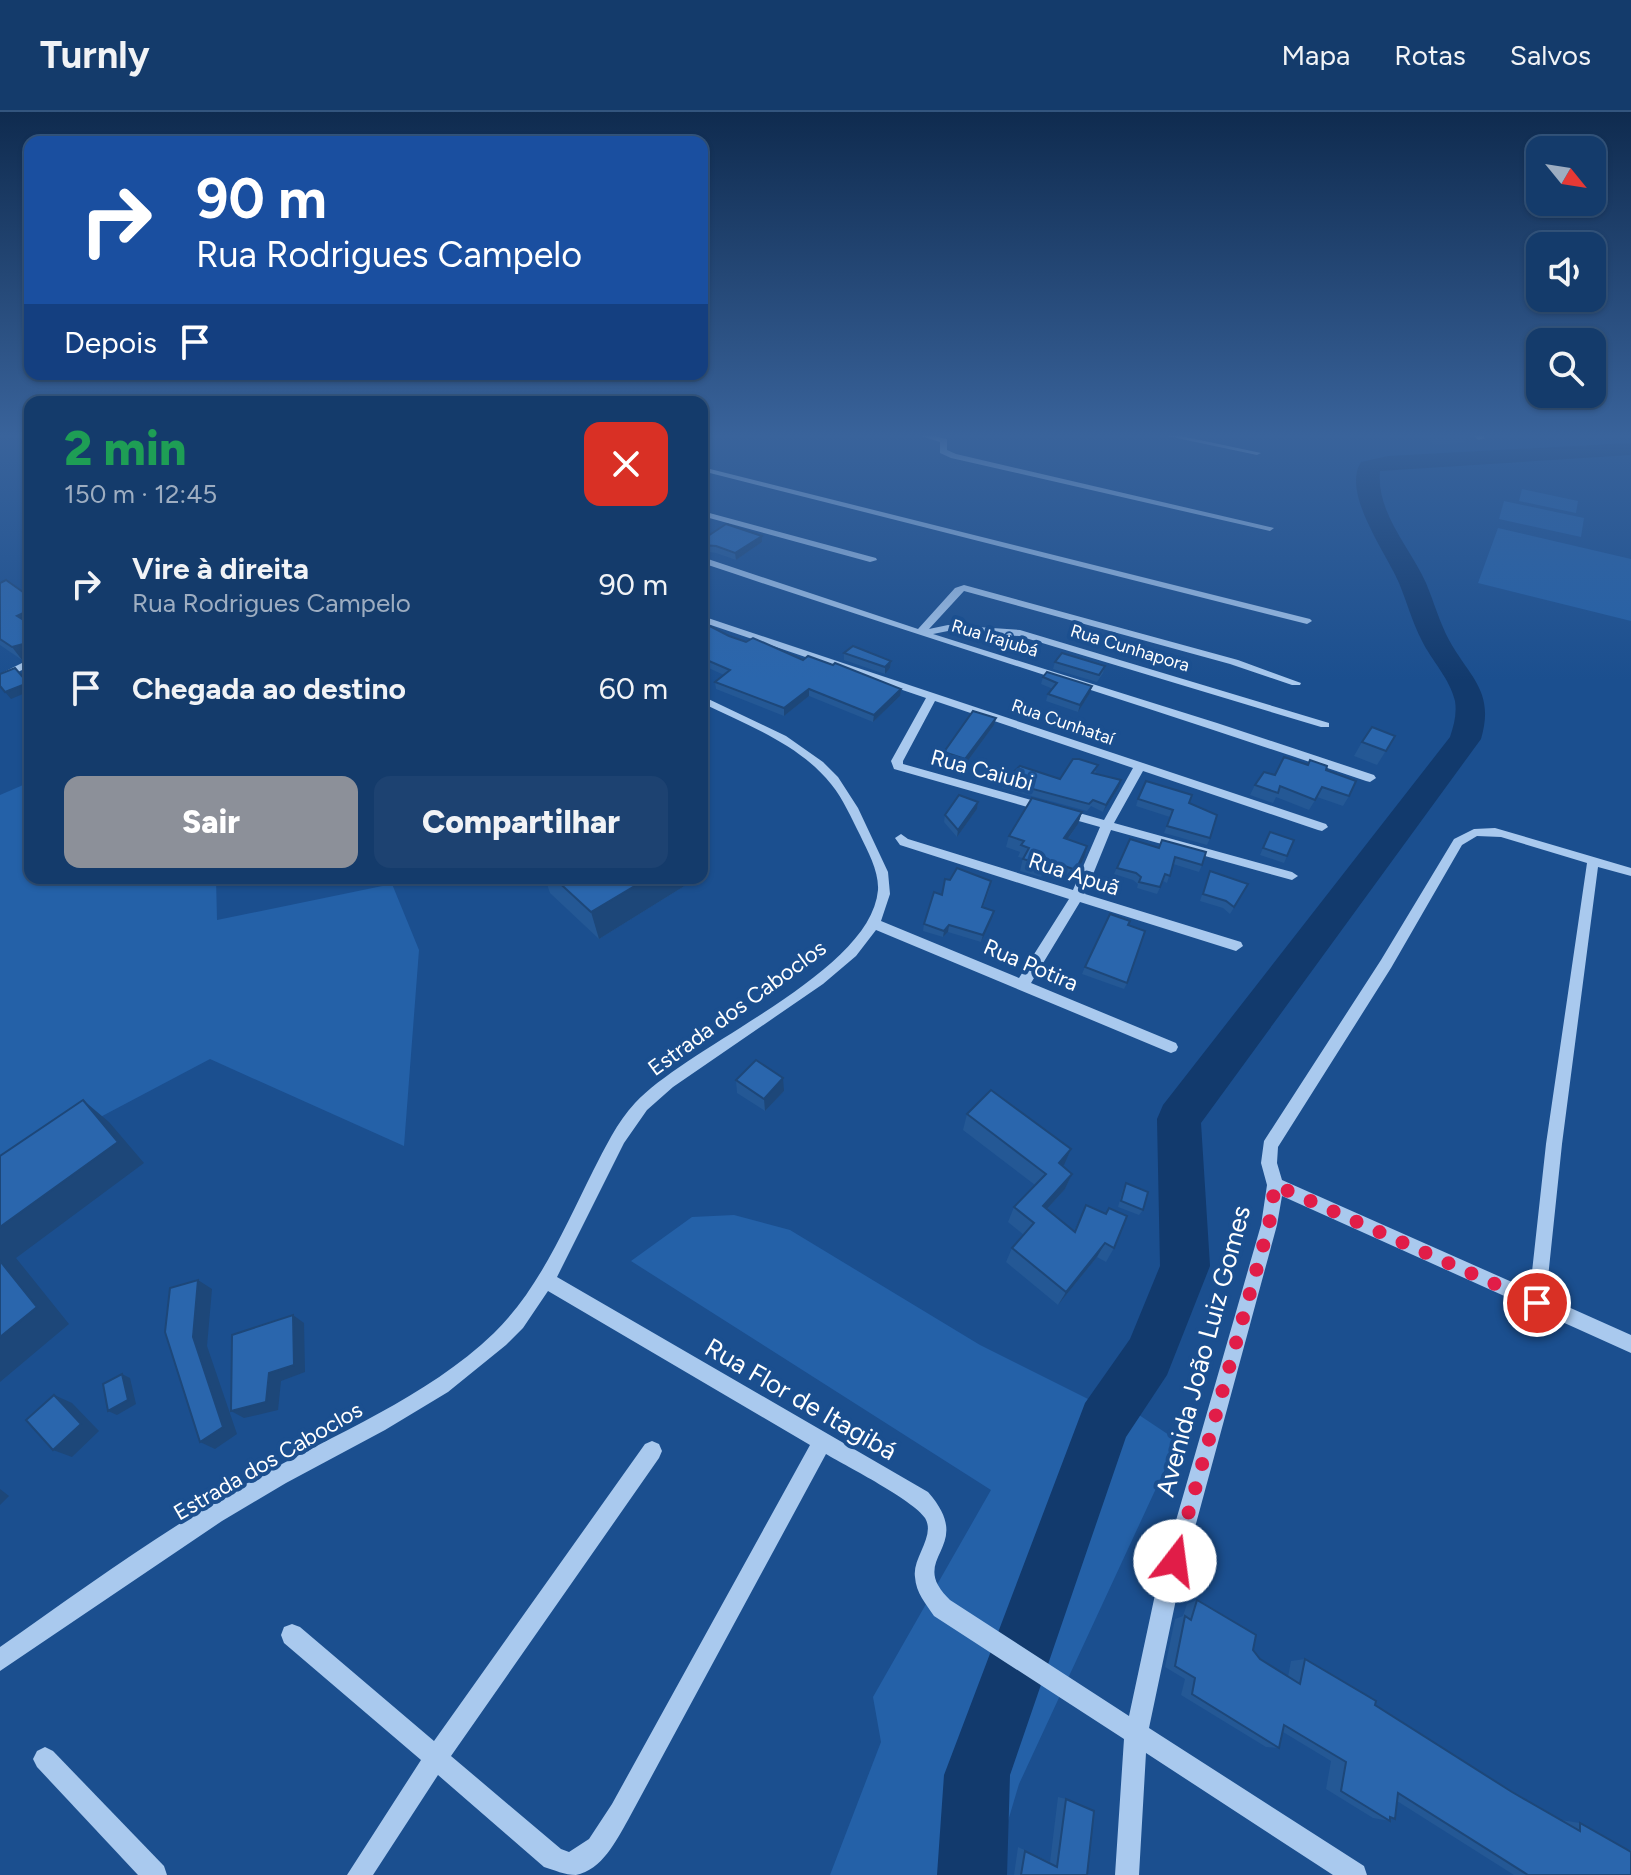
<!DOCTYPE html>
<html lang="pt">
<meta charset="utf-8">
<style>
body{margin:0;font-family:Figtree,sans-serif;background:#1d4271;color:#f1f3f6;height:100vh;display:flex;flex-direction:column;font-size:30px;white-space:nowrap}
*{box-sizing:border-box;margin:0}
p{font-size:26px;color:#9dadc1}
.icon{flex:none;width:44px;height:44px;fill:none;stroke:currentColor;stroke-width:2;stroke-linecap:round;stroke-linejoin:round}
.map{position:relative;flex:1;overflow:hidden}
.sheet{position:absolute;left:24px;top:284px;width:684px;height:488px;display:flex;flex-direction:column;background:#143b6b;border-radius:16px;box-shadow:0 2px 6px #0004,0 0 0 2px #33557e}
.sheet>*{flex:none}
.hud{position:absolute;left:24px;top:24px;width:684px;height:244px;border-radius:16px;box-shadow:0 2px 6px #0004,0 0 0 2px #33557e;background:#1a4fa0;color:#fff;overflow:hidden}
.needle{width:52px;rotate:120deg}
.buttons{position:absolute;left:1526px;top:24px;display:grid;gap:16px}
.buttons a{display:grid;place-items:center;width:80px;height:80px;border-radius:16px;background:#143b6b;box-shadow:0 2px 6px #0004,0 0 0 2px #33557e;font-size:40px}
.pin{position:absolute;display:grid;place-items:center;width:68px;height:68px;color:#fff;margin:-34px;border:4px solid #fff;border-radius:50%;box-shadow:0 2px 8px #0007}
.me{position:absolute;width:88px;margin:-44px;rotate:15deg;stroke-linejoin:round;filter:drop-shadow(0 0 6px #0008)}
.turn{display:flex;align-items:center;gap:28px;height:168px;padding:0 40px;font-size:36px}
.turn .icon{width:104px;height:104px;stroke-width:2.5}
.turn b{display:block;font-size:56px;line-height:68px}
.then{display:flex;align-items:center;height:76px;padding:0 40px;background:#0003;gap:16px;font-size:30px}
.round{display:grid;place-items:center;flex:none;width:84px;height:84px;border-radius:16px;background:#1d4271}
.head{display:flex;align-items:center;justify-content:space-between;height:136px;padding:0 40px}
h1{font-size:48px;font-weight:800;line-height:60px;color:#1e9e55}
.primary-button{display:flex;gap:16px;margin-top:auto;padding:16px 40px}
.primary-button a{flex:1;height:92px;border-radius:16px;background:#8c9099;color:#fff;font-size:32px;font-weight:800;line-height:92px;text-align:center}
.primary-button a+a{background:#1d4271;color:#f1f3f6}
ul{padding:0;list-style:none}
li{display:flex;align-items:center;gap:24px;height:104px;padding:0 40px}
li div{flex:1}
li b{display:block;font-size:30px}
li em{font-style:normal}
header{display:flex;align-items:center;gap:48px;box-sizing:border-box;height:112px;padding:0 40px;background:#143b6b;border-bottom:2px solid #33557e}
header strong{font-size:38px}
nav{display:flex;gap:44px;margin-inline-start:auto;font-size:28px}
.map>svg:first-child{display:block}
</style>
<header>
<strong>Turnly</strong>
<nav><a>Mapa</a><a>Rotas</a><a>Salvos</a></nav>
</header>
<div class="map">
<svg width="1631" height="1763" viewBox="0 0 1631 1763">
<rect width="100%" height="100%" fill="#1b4f8f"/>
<g fill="#2461a8">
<path d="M1522 377 1578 389 1576 401 1519 389Z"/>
<path d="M1504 389 1584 406 1581 425 1499 407Z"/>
<path d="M1498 416 1631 447V509L1478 471Z"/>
<path d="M30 670V766H216L217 808 392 772 419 838 404 1034 210 947 72 1020 0 1065V683Z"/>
<path d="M734 1103 790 1118 980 1233 1102 1294 1133 1299 1178 1329 1019 1672 992 1763H830L881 1630 873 1585 991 1378 631 1149 692 1105Z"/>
</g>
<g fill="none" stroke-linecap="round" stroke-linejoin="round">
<path fill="#123a6d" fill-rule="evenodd" d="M1631 331V343L1380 359C1376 401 1410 435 1426 471 1434 490 1439 509 1449 528 1470 566 1495 579 1481 627L1201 1011 1210 1154 1167 1263 1126 1325 1010 1663 1007 1763H937L944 1663 1085 1291 1130 1227 1160 1154 1157 1007 1163 993 1450 625C1454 613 1457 602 1455 589 1450 567 1432 549 1422 529 1412 510 1407 490 1399 471 1387 442 1341 381 1361 350L1388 344Z"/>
<g fill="#a9c9ee" fill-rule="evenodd">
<path d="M843 321H859L855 323Z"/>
<path d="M911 321H923L947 327V338L956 342 1274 416 1270 419 951 346 940 341V330Z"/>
<path d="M1153 321H1167L1261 341 1257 343Z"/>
<path d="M1472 321H1480L1485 326 1478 328Z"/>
<path d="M702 355 1310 507 1312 509 1307 512 702 359Z"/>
<path d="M702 399 876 446 877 448 870 450 702 404Z"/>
<path d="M702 445 918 517 955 476 964 473 1238 548 1301 571 1300 573H1292L1230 552 964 479 929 517 948 513 1020 518 1329 611V615H1321L1019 524 948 519 933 522 1217 611 1374 663 1376 666 1370 670 1366 669C1145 594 923 525 702 451Z"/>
<path d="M702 504 1326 712 1328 715 1322 719 1318 718 1143 659 1114 711 1292 760 1298 764 1292 768 1111 718 1085 782 1241 830 1243 834 1236 839 1080 790 1031 871 1176 931 1178 935 1176 939 1171 941 1166 939 876 818 856 844 823 872 673 975 647 998 624 1031 557 1165 928 1380C972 1430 921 1442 938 1473 941 1479 946 1484 950 1488L1129 1604 1156 1478 1261 1113 1267 1073 1261 1051 1264 1029 1381 848 1454 727 1474 717 1495 716 1631 756V764L1598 755 1562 1032 1546 1185 1631 1223V1241L1282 1084 1277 1113 1178 1478 1149 1616 1364 1754 1367 1763H1333L1146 1641 1139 1763H1115L1124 1627 934 1504C926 1492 916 1481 915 1465 912 1446 936 1424 925 1406 913 1388 848 1355 826 1342L628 1708C616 1729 602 1758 576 1763 565 1763 554 1758 544 1755L438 1663 373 1763H347L421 1648 284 1531 281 1523 284 1515 292 1512 300 1515 434 1629 645 1332 652 1329 659 1332 662 1339 659 1346 451 1644 561 1737 569 1740 589 1727 612 1692 810 1333 548 1179 523 1216 506 1233 448 1280 385 1318 286 1371 222 1409 0 1559V1535C80 1479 159 1421 244 1373 328 1324 423 1289 494 1221 539 1177 565 1115 593 1059 605 1036 617 1010 635 991 690 932 871 861 878 778 879 759 868 740 860 723 851 706 844 688 831 672 799 632 747 613 702 591V584L786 624 823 650 838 665 858 696 888 760 890 782 881 809 1019 866 1069 787 900 733 895 726 901 722 908 727 1073 778 1100 715 1061 704 1059 701 1065 697 1104 708 1133 656 935 589 903 649V652L1049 693 1051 696 1045 700 894 657 891 649 926 586 702 510ZM1477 724 1501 725 1587 751 1546 1032 1530 1178 1282 1068 1277 1051 1278 1035 1391 856 1462 733Z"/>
<path d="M30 547V554L0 569V562Z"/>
<path d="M45 1635 53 1639 164 1754 167 1763H138L37 1655 33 1647 37 1639Z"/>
</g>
</g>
<g fill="#245895">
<path d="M1422 321H1470L1464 331 1435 333Z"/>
<path d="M702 428 762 430 736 448 716 441 702 439Z"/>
<path d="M0 471 30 485V552L26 547 22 548 0 533Z"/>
<path d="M702 510 729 524 803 548 900 584 873 610 809 584 784 604 716 577 715 570 724 563 702 553Z"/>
<path d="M844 541 891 549 890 556 885 562 844 548Z"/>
<path d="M1055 550 1105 554 1103 561 1097 570 1053 557Z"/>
<path d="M1043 565 1090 581 1078 600 1046 589 1048 582 1053 577 1041 572Z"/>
<path d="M996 606 994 613 964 654 943 647 944 640Z"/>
<path d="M1395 624 1377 653 1354 644 1362 630Z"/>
<path d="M1326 658 1349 684 1343 694 1317 685 1309 698 1276 685 1273 691 1250 683 1255 673 1275 663Z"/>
<path d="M1096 659 1095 662 1121 668 1119 675 1103 700 1091 694 1087 699 1002 676 1003 669 1060 667Z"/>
<path d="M1138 687 1189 691 1210 726 1207 733 1164 721 1170 705 1136 694Z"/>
<path d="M978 690 977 697 957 725 944 710 945 703Z"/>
<path d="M1082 700 1078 712 1068 727 1084 746 1072 770 1044 760 1041 765 1020 759 1023 746 1018 745 1020 740 1006 735 1009 724Z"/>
<path d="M1270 720 1287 744 1284 751 1260 743Z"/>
<path d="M1130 727 1202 753 1199 760 1173 752 1167 771 1163 769 1157 782 1137 776 1138 772 1133 768 1114 762Z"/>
<path d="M1210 759 1248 772 1230 802 1223 796 1200 789Z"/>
<path d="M545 766H685L686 773 599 827 550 781Z"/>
<path d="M990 776 983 796 994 799 992 806 981 830 948 820 943 825 923 819 924 812 942 783Z"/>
<path d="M1128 813 1127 871 1124 877 1082 862 1085 855Z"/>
<path d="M736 968 784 979 765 999 737 981Z"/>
<path d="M967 1002 1071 1037 1063 1054 1072 1062 1065 1077 1047 1097 1074 1119 1086 1093 1114 1136 1106 1150 1097 1145 1058 1193 1006 1150 1012 1136 1024 1123 1008 1110 1014 1095 1035 1073 963 1018Z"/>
<path d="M1126 1071 1143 1098 1139 1103 1118 1095 1123 1077Z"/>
<path d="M1197 1488 1253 1538 1260 1547 1288 1565 1291 1549 1305 1547 1375 1593 1512 1680 1561 1708 1580 1711 1626 1737 1631 1738V1763H1514L1397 1689 1395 1707H1390V1709L1373 1706 1326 1677 1331 1649 1283 1620 1279 1636 1266 1635 1181 1583 1185 1567 1165 1555 1175 1507 1183 1504 1187 1492Z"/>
<path d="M1058 1685 1066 1687 1087 1763H1014L1018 1735 1050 1750Z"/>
</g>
<g fill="#1d4779">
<path d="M762 424V430L736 448 735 441Z"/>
<path d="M30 498V515L17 504Z"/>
<path d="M23 532V542L26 547 22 548 12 535Z"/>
<path d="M891 549 890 556 885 562V555Z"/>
<path d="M28 571 30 574V579L11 587 5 580Z"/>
<path d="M1092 574 1090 581 1078 600 1080 593Z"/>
<path d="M809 577V584L784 604V596Z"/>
<path d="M901 577 900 584 873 610 874 603Z"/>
<path d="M996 606 994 613 964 654 965 647Z"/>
<path d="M1121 668 1119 675 1103 700 1106 693Z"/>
<path d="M978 690 977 697 957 725 958 718Z"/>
<path d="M1082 700 1078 712 1060 738 1064 726Z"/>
<path d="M1087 734 1084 746 1072 770 1076 758Z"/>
<path d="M648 766H685L686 773 599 827 591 800Z"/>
<path d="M994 799 992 806 981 830 983 823Z"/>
<path d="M949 813 948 820 943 825 944 819Z"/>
<path d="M783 966 784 979 765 999 764 987Z"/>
<path d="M83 988 109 1010 144 1051 16 1146 69 1212 0 1270V1115Z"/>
<path d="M1071 1037 1064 1053 1052 1067 1059 1051Z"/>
<path d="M1072 1062 1065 1077 1036 1109 1043 1094Z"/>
<path d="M1105 1131 1097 1145 1058 1193 1066 1180Z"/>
<path d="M198 1168 212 1177 207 1234 237 1322 215 1337 200 1330 193 1225Z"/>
<path d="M293 1203 304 1211 305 1260 281 1269 278 1298 244 1306 231 1299Z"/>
<path d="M122 1262 130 1266 136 1292 117 1303 108 1299Z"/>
<path d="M54 1283 72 1291 99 1319 72 1345 53 1338Z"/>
<path d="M0 1377 9 1384 0 1393Z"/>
</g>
<g fill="#2a66ad" stroke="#1d4779" stroke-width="2">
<path d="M726 412 762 424 735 441 716 434 702 433V428Z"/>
<path d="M6 468 30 485V498L17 504 30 512V547L23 542V532L12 535 0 527V471Z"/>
<path d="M702 510 729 524 746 530 753 526 803 548 808 544 833 553 835 551 901 577 874 603 809 577 784 596 715 570 730 558 702 546Z"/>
<path d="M853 534 891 549 885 555 844 541Z"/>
<path d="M1062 541 1105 554 1099 563 1055 550Z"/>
<path d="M15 556 28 571 5 580 0 574V562Z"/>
<path d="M1047 560 1092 574 1080 593 1048 582 1057 571 1043 565Z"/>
<path d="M973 599 996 606 965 647 944 640Z"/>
<path d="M1372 615 1395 624 1386 639 1362 630Z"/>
<path d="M1284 645 1308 653 1310 648 1327 654 1326 658 1356 669 1349 684 1322 675 1315 688 1280 674 1278 681 1255 673 1264 660 1275 663Z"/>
<path d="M1073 647H1079L1098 653 1092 661 1121 668 1106 693 1093 688 1089 692 1003 669 1020 654 1060 667Z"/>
<path d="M1146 669 1192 683 1189 691 1217 703 1210 726 1167 714 1173 698 1138 687Z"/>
<path d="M959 683 978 690 958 718 945 703Z"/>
<path d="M1032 686 1082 700 1064 726 1087 734 1076 758 1047 748 1044 753 1023 747 1029 736 1021 733 1024 729 1009 724Z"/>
<path d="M1270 720 1294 728 1287 744 1263 736Z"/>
<path d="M1130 727 1159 736 1162 728 1206 740 1202 753 1175 745 1170 764 1165 762 1160 775 1139 770 1141 765 1136 761 1117 756Z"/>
<path d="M957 756 991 769 982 795 994 799 983 823 949 813 944 819 924 812 934 780 942 783 945 767 950 768Z"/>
<path d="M1210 759 1248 772 1234 795 1226 789 1203 782Z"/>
<path d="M554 766H648L591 800Z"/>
<path d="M1110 802 1130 809 1128 813 1145 819 1127 871 1085 855Z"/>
<path d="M756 948 783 966 764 987 736 968Z"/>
<path d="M991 978 1071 1037 1059 1051 1072 1062 1043 1094 1075 1120 1086 1093 1106 1102 1109 1096 1127 1104 1114 1136 1105 1131 1066 1180 1012 1136 1034 1111 1014 1095 1046 1062 967 1002Z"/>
<path d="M83 988 118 1030 0 1115V1044Z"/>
<path d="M1126 1071 1148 1080 1143 1098 1121 1089Z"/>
<path d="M0 1149 37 1195 0 1225Z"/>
<path d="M198 1168 193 1225 223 1315 200 1330 165 1220 170 1176Z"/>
<path d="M293 1203 294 1253 269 1261 266 1290 231 1299 232 1223Z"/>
<path d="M122 1262 128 1288 108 1299 103 1272Z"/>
<path d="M54 1283 81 1312 53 1338 26 1308Z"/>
<path d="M1197 1488 1256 1523 1253 1538 1260 1547 1300 1572 1305 1547 1376 1589 1375 1593 1512 1680 1580 1719V1711L1631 1740V1763H1528L1398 1681 1395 1707 1390 1705V1709L1341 1679 1346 1650 1284 1613 1279 1636 1192 1582 1195 1566 1175 1554 1185 1504 1191 1508Z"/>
<path d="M1066 1687 1094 1699 1087 1763H1021L1025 1739 1057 1755Z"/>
</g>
<linearGradient id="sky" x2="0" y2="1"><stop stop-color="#0f2b4f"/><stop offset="0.57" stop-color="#39639b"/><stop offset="1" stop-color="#39639b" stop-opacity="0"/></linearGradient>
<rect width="1631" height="568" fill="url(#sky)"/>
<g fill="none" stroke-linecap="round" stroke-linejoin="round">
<path stroke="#e11d48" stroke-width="14" stroke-dasharray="0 25.2" d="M1175 1449 1269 1113 1275 1073 1537 1191"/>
</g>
<g text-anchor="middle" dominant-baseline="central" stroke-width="8" stroke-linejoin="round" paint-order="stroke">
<g font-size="18" fill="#fff" stroke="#1b4f8f">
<text transform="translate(995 526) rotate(17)">Rua Irajubá</text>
<text transform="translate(1130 536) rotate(17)">Rua Cunhapora</text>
<text transform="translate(1063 610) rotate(19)">Rua Cunhataí</text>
</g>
<g font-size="22" fill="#fff" stroke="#1b4f8f">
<text transform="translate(982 658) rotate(15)">Rua Caiubi</text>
<text transform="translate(1074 762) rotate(18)">Rua Apuã</text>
<text transform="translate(1031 853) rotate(23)">Rua Potira</text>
<text transform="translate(737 896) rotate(-36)">Estrada dos Caboclos</text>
<text transform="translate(268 1349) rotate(-30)">Estrada dos Caboclos</text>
</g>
<g font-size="26" fill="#fff" stroke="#1b4f8f">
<text transform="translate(1203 1239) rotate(-75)">Avenida João Luiz Gomes</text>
<text transform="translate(801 1287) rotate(30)">Rua Flor de Itagibá</text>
</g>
</g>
</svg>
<div class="buttons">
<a><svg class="needle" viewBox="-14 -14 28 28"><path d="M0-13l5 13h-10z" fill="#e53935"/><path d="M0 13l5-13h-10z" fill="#9dadc1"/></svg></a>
<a><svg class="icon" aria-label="sound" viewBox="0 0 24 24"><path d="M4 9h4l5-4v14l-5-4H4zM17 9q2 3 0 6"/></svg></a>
<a><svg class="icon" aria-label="search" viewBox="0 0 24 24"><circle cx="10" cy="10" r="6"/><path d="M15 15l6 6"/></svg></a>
</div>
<div class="pin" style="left:1537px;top:1191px;background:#d93025"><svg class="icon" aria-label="arrive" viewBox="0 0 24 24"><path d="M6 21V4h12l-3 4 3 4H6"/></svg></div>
<svg class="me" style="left:1175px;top:1449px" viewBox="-20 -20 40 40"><circle r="19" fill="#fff"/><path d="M0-13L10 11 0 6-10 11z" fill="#e11d48"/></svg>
<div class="hud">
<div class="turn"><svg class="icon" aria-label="right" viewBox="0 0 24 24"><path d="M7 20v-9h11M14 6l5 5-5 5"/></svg><div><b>90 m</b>Rua Rodrigues Campelo</div></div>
<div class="then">Depois<svg class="icon" aria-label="arrive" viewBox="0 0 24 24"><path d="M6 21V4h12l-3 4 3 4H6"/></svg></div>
</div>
<section class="sheet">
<div class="head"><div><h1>2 min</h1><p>150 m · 12:45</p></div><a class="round" style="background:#d93025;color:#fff"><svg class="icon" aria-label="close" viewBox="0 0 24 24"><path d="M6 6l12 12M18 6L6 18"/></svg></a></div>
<ul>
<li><svg class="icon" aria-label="right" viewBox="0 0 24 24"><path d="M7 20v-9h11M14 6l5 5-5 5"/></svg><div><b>Vire à direita</b><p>Rua Rodrigues Campelo</p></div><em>90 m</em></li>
<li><svg class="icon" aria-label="arrive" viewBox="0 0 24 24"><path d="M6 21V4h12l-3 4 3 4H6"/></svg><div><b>Chegada ao destino</b></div><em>60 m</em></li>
</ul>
<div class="primary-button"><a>Sair</a><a>Compartilhar</a></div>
</section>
</div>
